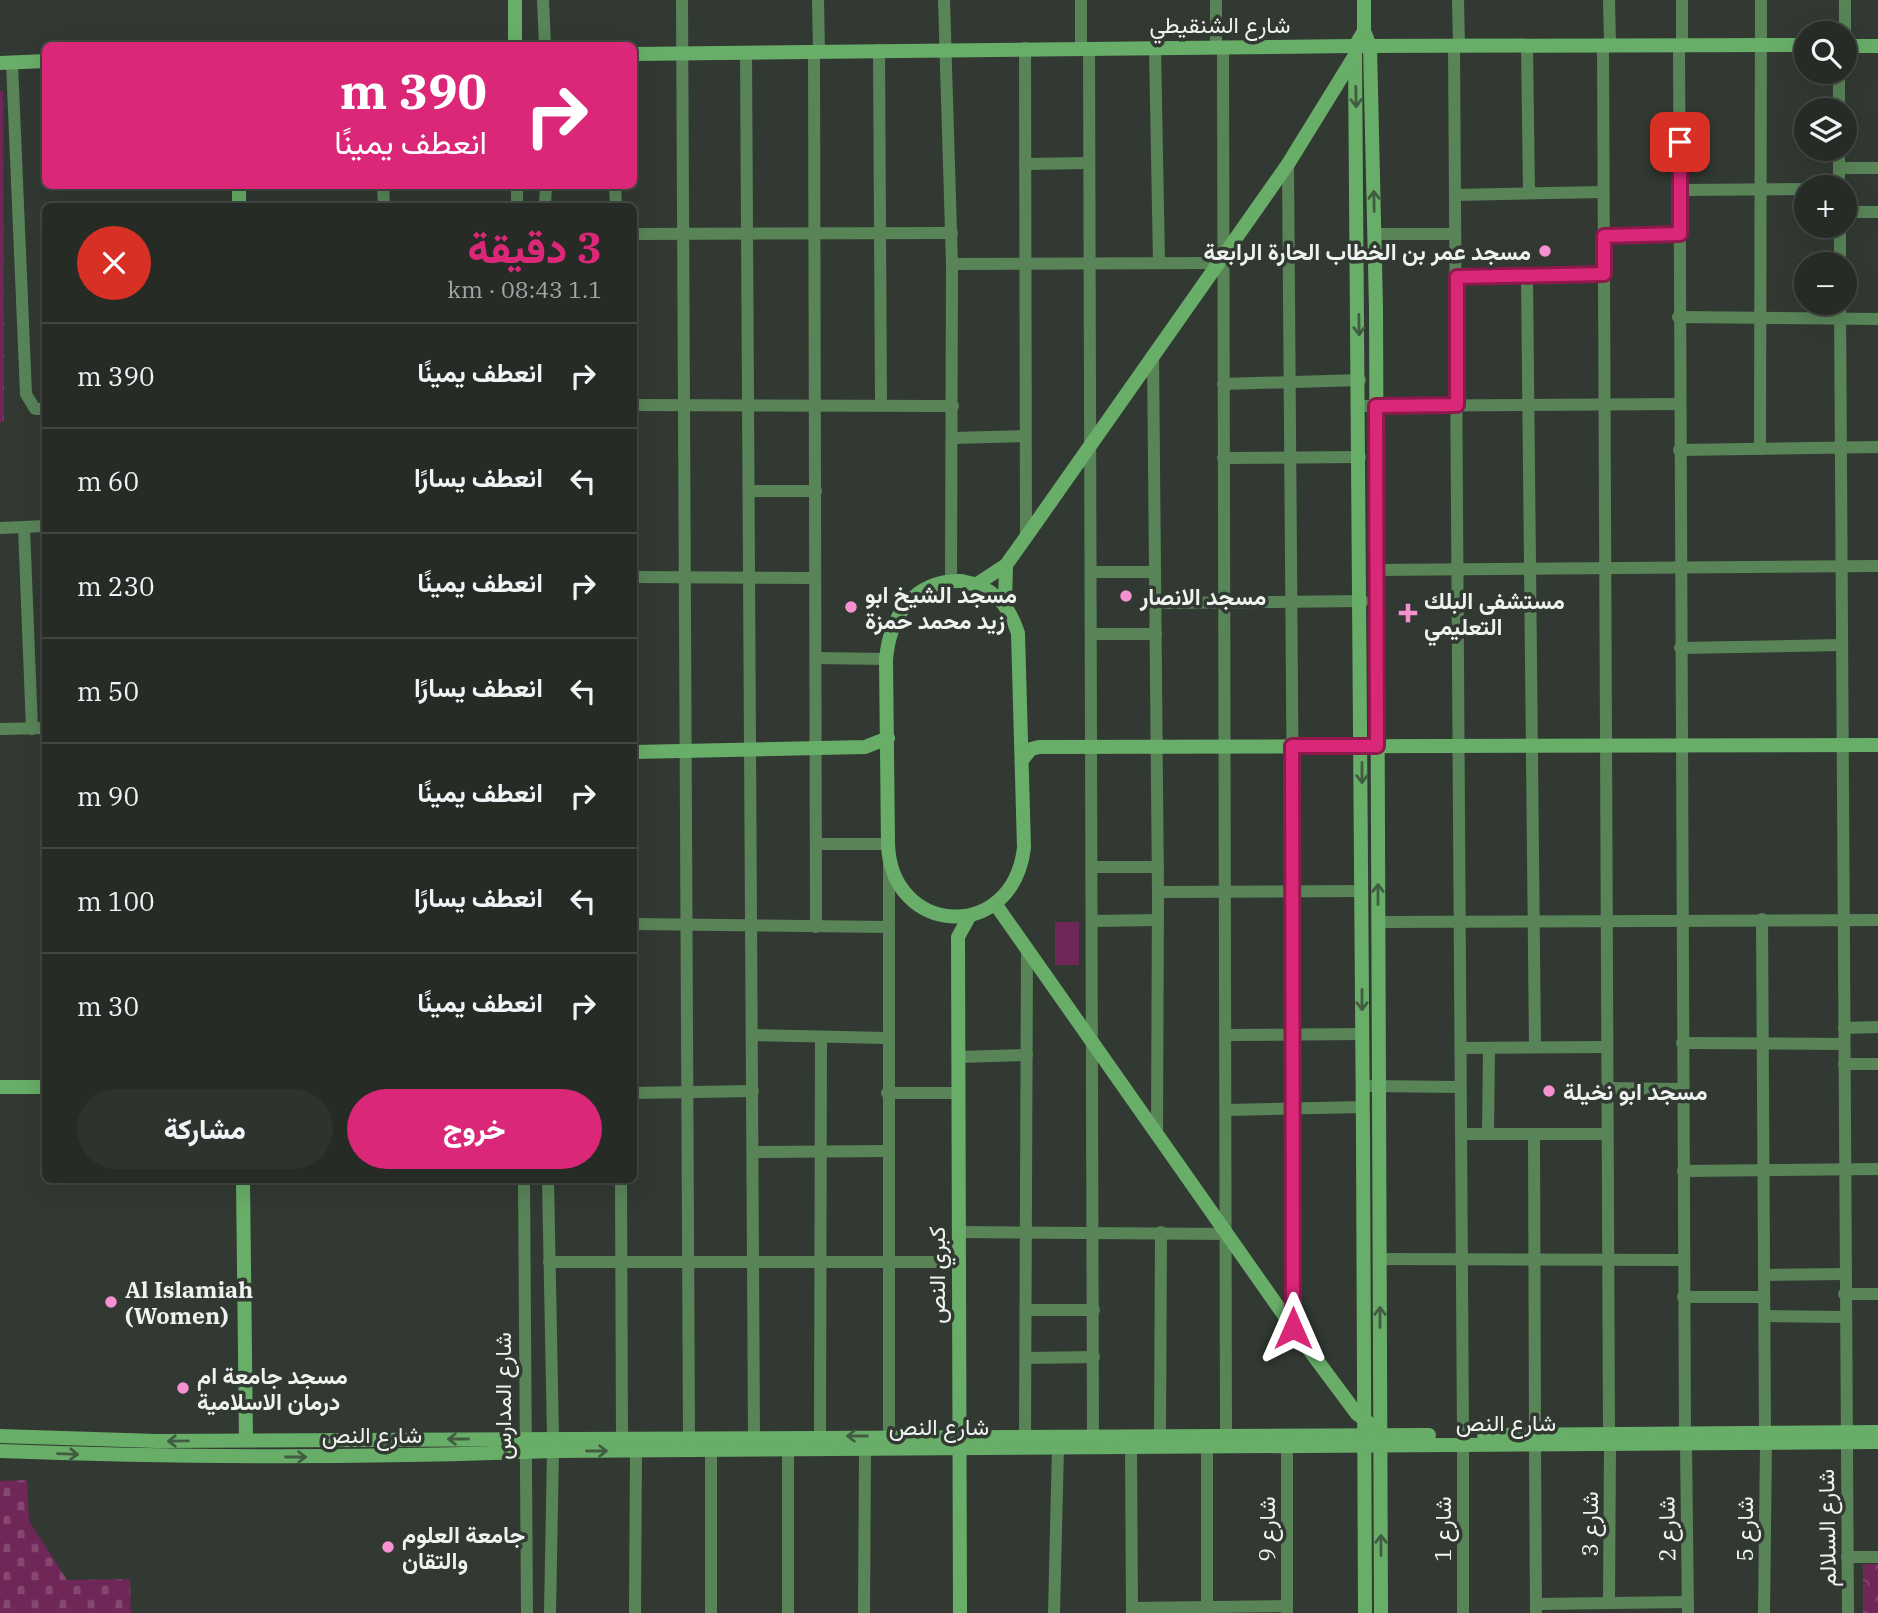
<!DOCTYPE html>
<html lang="ar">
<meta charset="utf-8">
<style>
body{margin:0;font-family:"IBM Plex Serif",Vazirmatn,serif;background:#2e332e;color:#f1f3f6;direction:rtl;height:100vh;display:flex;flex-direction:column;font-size:26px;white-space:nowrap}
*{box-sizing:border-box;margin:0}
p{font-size:23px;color:#a4a7a7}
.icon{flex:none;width:38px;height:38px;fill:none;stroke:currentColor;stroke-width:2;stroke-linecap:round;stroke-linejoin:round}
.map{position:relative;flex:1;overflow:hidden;direction:ltr}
.drawer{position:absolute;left:42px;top:203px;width:595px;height:980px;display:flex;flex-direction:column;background:#262b26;border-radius:10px;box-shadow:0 7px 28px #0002,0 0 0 2px #424743;direction:rtl}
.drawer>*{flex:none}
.top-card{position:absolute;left:42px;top:42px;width:595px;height:147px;border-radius:10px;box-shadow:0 7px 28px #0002,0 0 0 2px #424743;direction:rtl;background:#db2777;color:#fff;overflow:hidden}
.tools{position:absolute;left:1794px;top:21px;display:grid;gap:14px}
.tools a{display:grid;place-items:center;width:63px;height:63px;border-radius:50%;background:#262b26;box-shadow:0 7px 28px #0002,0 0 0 2px #424743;font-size:35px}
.pin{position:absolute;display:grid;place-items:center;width:60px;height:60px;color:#fff;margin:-30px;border-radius:14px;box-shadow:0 4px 10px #0006}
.me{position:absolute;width:77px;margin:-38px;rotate:0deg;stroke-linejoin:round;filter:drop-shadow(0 0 5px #0008)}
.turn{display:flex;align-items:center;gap:24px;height:147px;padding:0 35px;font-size:32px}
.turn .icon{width:91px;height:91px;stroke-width:2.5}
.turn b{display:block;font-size:49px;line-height:60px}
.round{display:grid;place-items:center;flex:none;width:74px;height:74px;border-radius:37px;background:#2e332e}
.head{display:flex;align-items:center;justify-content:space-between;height:119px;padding:0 35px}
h1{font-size:42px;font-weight:800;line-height:52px;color:#db2777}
.cta{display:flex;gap:14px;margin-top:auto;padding:14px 35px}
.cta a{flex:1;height:80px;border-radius:42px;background:#db2777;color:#fff;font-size:28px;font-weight:800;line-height:80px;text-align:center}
.cta a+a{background:#2e332e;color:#f1f3f6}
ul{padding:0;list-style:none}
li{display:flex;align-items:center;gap:21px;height:105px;padding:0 35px;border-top:2px solid #424743}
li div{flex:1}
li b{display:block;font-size:26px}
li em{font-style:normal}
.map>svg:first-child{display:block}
</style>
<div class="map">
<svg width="1878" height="1613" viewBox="0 0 1878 1613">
<defs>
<pattern id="cemetery-stones" width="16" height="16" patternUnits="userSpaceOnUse" patternTransform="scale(1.75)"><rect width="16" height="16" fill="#6f2758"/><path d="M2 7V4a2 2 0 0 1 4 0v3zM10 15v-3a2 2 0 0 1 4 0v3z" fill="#844770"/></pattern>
<pattern id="park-crowns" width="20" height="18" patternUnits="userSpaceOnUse" patternTransform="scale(1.75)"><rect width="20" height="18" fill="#6f2758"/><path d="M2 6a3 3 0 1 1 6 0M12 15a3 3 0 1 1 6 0" fill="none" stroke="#844770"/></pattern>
</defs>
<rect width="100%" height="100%" fill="#323932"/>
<path fill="url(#cemetery-stones)" d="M27 1480 29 1521 67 1580 130 1579 131 1613H0V1481Z"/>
<g fill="url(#park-crowns)">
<path d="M0 91H3L4 422H0Z"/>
<rect x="1863" y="1564" width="15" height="49"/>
</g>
<rect fill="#6f2758" x="1055" y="922" width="24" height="43"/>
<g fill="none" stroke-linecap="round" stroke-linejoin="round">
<g stroke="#598458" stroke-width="12">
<path d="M543 0 545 46"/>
<path d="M682 0 689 1438"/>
<path d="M818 0 819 51"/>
<path d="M944 0 952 264 951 581"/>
<path d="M1458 0 1459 46"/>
<path d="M1609 0 1610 45"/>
<path d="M1682 0V45"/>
<path d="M1845 0V46"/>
<path d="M1527 45 1529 193"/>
<path d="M1603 45 1609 1434"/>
<path d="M1679 45 1685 1434"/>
<path d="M1454 46 1463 1435"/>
<path d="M1216 47V0"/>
<path d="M1223 47 1226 1435"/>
<path d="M1025 48 1026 537"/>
<path d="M1081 48V0"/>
<path d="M1089 48 1093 1436"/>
<path d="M1155 48 1159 262"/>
<path d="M879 50 881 405"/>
<path d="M814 51 816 927"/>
<path d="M746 52 754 1437"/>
<path d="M12 63 26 394 35 409H46"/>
<path d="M1839 72V110"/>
<path d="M1025 164 1089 163"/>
<path d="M1288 164 1293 822V1328"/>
<path d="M1839 168H1878"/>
<path d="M383 186 384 206"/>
<path d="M517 186V206"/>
<path d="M615 186 616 206"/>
<path d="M1839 187V149"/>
<path d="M1680 190 1806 189"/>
<path d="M1455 195 1603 192"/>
<path d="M545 206 546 186"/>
<path d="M1844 212H1878"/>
<path d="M1840 226V264"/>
<path d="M634 234 952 233"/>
<path d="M1375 234H1455"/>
<path d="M1603 236 1680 235"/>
<path d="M952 264 1216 263"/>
<path d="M1527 276 1535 1047"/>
<path d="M1457 277 1603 274"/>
<path d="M1840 303 1848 1613"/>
<path d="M1678 317 1878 319"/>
<path d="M1153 355 1158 892 1157 1132"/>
<path d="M1223 384 1360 380"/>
<path d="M634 405 953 406"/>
<path d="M1360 406 1679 404"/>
<path d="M953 438 1024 436"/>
<path d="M1760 449 1761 0"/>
<path d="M1679 450 1878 447"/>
<path d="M1223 458 1360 457"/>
<path d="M750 491H816"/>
<path d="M24 527 32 729"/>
<path d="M0 528 46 526"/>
<path d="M1377 570 1878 566"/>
<path d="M1091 572H1155"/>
<path d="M634 577 815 578"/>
<path d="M1156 603 1363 601"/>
<path d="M1091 634H1156"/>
<path d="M1680 648 1841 645"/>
<path d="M816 658 886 659"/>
<path d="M0 729 46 728"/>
<path d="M816 844H888"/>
<path d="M889 864V1437"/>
<path d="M1092 867H1158"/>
<path d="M1158 892 1362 891"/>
<path d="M1762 919 1765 1433"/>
<path d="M1093 921 1158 920"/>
<path d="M1378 922 1878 920"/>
<path d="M634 924 888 927"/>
<path d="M1844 1028 1878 1027"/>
<path d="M753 1035 887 1038"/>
<path d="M1226 1035 1361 1034"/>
<path d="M1682 1043 1844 1044"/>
<path d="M1461 1048 1607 1047"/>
<path d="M958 1057 1027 1055"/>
<path d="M1844 1064H1878"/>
<path d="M1369 1086 1460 1087"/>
<path d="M1607 1088 1682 1089"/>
<path d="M634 1093 753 1091"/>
<path d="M887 1093H958"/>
<path d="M1226 1110 1362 1107"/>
<path d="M1461 1134H1607"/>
<path d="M1488 1134 1489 1048"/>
<path d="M1534 1134 1535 1435"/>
<path d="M754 1152 887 1151"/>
<path d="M1683 1171 1878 1169"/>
<path d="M524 1180 527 1613"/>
<path d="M548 1180 553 1437"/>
<path d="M621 1180 622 1438"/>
<path d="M958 1232 1227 1234"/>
<path d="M1379 1259 1683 1260"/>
<path d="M549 1262H959"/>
<path d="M1764 1275 1845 1274"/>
<path d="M1844 1294H1878"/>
<path d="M1683 1297H1764"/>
<path d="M1026 1310H1094"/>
<path d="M1765 1316 1845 1317"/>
<path d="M1026 1358 1094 1357"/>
<path d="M1160 1435 1161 1232"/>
<path d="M1025 1436 1027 951"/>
<path d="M820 1437 821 1037"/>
<path d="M1207 1438V1613"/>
<path d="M1463 1444V1613"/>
<path d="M1686 1444 1688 1613"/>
<path d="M1287 1445V1613"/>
<path d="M1535 1445 1536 1613"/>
<path d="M1131 1447 1132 1613"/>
<path d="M788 1449V1613"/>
<path d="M711 1450V1613"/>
<path d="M1847 1557H1878"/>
<path d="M1609 1603 1610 1445"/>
<path d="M1536 1604 1688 1602"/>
<path d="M1132 1608 1287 1606"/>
<path d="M550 1613 553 1451"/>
<path d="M635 1613 636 1450"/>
<path d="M864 1613 865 1450"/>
<path d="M1054 1613 1058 1447"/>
<path d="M1764 1613 1766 1444"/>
</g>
<g stroke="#68ae68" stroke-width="14">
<path d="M515 0V46"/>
<path d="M1364 0V31L1370 46 1376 308 1381 1613"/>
<path d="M1364 31 1355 46V56C1363 575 1362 1094 1365 1613"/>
<path d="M1844 46H1878"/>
<path d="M634 54 1355 46 1806 45"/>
<path d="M0 63 46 61"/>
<path d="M239 186V206"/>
<path d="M961 581C993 587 1008 603 1018 633L1024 848C1012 944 891 936 888 844L886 659C890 616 914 580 961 581Z"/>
<path d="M977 584 1006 565 1026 537 1288 164 1354 57"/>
<path d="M1005 605 1006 565"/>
<path d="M634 752 865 747 888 738"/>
<path d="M1023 759 1031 749 1039 747 1878 745"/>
<path d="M996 905 1293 1328 1357 1414 1369 1423"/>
<path d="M0 1087H46"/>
<path d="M243 1180 246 1440"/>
<path d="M1484 1435 1878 1432"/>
<path d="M0 1436 157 1441 1429 1435"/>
<path d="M0 1451C185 1458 369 1458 553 1451L1878 1442"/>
<path d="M960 1613 958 937 969 917"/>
</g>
</g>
<defs><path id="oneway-shaft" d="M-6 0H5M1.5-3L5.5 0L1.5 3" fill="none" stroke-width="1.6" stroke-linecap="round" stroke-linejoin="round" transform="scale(1.75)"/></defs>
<g stroke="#425c42">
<use href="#oneway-shaft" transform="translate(1356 97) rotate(89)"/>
<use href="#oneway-shaft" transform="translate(1374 201) rotate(-91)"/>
<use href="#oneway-shaft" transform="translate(1359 325) rotate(89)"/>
<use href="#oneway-shaft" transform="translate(1362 773) rotate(90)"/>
<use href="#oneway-shaft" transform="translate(1378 894) rotate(-90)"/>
<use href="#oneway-shaft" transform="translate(1362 1000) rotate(90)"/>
<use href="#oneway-shaft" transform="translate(1380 1317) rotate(-90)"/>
<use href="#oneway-shaft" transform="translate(857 1436) rotate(-180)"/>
<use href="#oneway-shaft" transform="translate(458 1439) rotate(180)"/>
<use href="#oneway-shaft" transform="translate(178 1441) rotate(179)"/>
<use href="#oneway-shaft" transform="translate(597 1451)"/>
<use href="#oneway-shaft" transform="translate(68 1454) rotate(2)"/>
<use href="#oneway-shaft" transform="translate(296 1457)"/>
<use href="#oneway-shaft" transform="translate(1381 1545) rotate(-90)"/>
</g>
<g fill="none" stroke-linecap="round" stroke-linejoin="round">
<defs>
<path id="route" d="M1293 1328 1292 746H1377L1376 406 1457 405V277L1604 274V236L1680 234V142"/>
</defs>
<use href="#route" stroke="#8e194d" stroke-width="18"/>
<use href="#route" stroke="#db2777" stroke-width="12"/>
</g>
<g fill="#f690d0" stroke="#323932" stroke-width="2.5">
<circle cx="1545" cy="251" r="7"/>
<circle cx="1126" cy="596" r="7"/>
<circle cx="851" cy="607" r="7"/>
<path d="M1404.5 602.5h7v7h7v7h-7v7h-7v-7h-7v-7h7z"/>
<circle cx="1549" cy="1091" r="7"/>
<circle cx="111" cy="1302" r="7"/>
<circle cx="183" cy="1388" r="7"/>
<circle cx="388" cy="1547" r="7"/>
</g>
<g text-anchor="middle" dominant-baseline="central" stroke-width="7" stroke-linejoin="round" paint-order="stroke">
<g font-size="23" fill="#eff3ef" stroke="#323932">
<text x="1220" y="24">شارع الشنقيطي</text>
<text transform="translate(936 1275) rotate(-90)">كبري النص</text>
<text transform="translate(502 1396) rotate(-90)">شارع المدارس</text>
<text x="1506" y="1422">شارع النص</text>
<text x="939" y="1426">شارع النص</text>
<text x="372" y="1434">شارع النص</text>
<text transform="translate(1589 1524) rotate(-90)">شارع 3</text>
<text transform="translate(1826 1528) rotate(-91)">شارع السلالم</text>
<text transform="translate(1266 1529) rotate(-90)">شارع 9</text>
<text transform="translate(1442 1529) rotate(-90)">شارع 1</text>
<text transform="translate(1666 1529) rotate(-91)">شارع 2</text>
<text transform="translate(1744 1529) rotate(-90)">شارع 5</text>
</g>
<g font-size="23" font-weight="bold" fill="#eff3ef" stroke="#323932" text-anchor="start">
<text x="1531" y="251" text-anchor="end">مسجد عمر بن الخطاب الحارة الرابعة</text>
<text x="865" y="594">مسجد الشيخ ابو<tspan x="865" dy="26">زيد محمد حمزة</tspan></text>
<text x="1140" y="596">مسجد الانصار</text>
<text x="1424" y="600">مستشفى البلك<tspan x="1424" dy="26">التعليمي</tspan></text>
<text x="1563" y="1091">مسجد ابو نخيلة</text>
<text x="125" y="1289">Al Islamiah<tspan x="125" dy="26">(Women)</tspan></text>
<text x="197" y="1375">مسجد جامعة ام<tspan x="197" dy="26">درمان الاسلامية</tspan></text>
<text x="402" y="1534">جامعة العلوم<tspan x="402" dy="26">والتقان</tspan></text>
</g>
</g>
</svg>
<div class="tools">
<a><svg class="icon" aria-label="search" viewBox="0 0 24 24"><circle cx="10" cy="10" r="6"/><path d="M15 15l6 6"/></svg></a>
<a><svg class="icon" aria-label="layers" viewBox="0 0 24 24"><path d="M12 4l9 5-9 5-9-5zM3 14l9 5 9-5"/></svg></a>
<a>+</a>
<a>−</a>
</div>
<div class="pin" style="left:1680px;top:142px;background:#d93025"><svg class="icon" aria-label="arrive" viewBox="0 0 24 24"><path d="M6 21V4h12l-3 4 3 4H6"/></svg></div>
<svg class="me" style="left:1293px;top:1328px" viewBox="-20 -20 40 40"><path d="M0-17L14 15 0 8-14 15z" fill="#db2777" stroke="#fff" stroke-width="4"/></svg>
<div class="top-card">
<div class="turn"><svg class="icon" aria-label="right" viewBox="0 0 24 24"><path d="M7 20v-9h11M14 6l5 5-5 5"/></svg><div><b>390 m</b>انعطف يمينًا</div></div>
</div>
<section class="drawer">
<div class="head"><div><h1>3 دقيقة</h1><p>1.1 km · 08:43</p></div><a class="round" style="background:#d93025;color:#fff"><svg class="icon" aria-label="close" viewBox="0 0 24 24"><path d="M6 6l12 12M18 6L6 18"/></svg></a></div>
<ul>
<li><svg class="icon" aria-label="right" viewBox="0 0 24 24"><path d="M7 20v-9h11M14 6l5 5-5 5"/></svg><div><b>انعطف يمينًا</b></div><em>390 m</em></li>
<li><svg class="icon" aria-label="left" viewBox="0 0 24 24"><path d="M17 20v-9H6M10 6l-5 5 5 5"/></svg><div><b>انعطف يسارًا</b></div><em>60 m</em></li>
<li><svg class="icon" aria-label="right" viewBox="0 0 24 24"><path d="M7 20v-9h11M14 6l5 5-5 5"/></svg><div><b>انعطف يمينًا</b></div><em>230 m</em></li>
<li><svg class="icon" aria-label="left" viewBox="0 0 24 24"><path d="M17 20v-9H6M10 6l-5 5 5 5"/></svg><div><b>انعطف يسارًا</b></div><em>50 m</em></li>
<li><svg class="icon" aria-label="right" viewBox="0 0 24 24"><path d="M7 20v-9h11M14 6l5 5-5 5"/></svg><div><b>انعطف يمينًا</b></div><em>90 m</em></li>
<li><svg class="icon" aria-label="left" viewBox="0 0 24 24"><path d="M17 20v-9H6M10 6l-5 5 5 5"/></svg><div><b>انعطف يسارًا</b></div><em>100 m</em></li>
<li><svg class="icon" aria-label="right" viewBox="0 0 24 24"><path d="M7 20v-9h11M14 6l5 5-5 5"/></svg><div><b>انعطف يمينًا</b></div><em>30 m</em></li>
</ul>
<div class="cta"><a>خروج</a><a>مشاركة</a></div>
</section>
</div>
